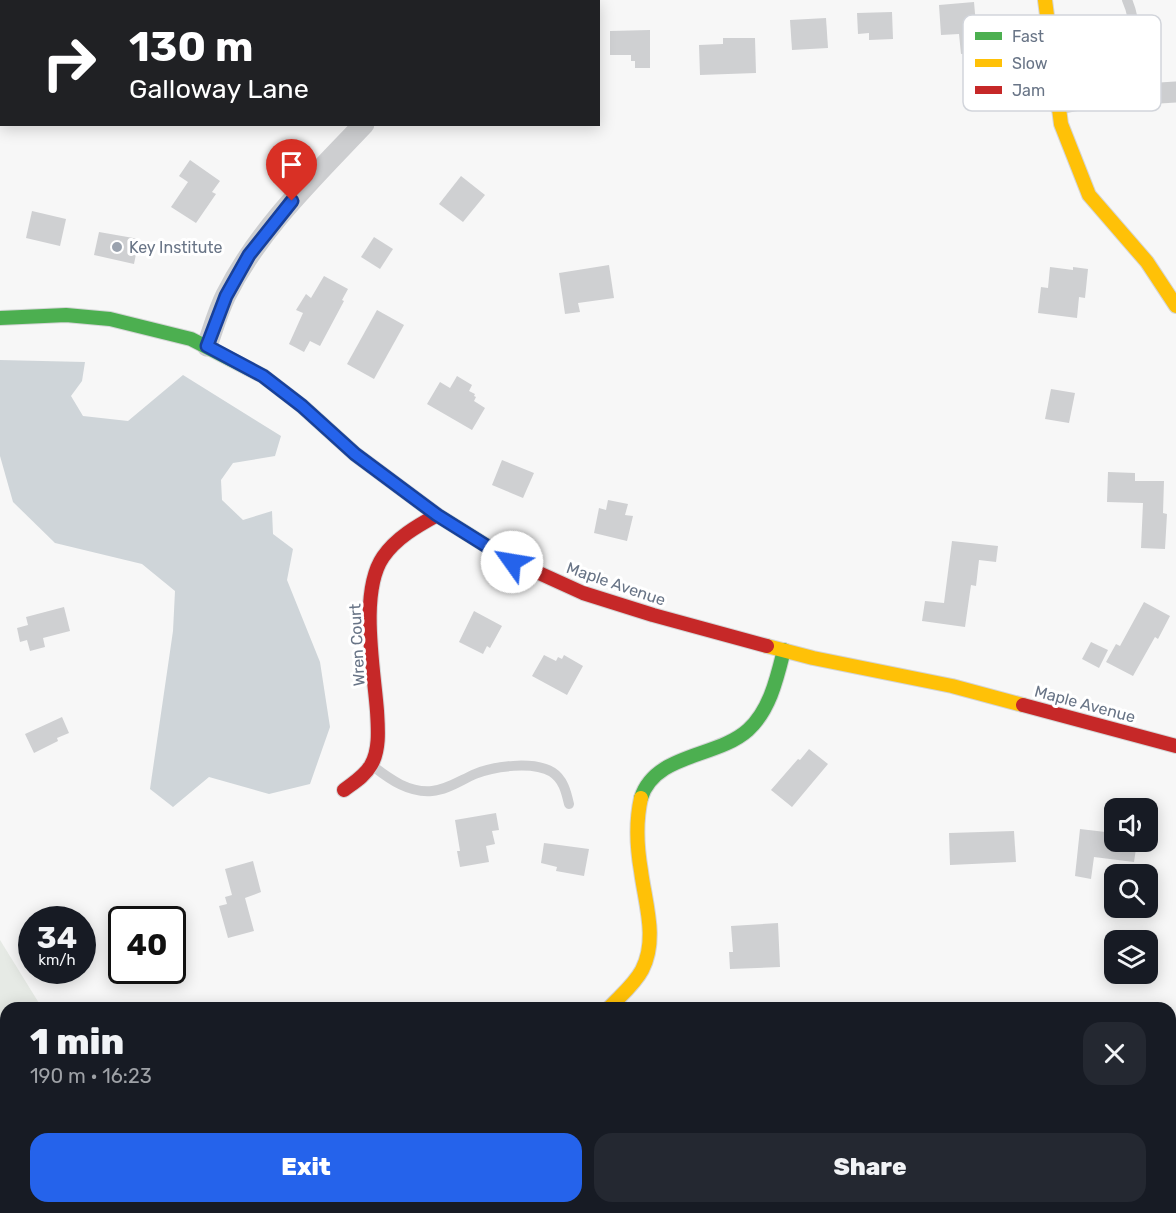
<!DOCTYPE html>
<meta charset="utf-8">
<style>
body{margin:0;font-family:Rubik,sans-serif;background:#242831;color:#f1f3f6;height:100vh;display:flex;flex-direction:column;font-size:22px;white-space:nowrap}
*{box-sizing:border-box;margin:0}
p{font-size:20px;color:#9ea1a6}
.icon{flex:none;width:33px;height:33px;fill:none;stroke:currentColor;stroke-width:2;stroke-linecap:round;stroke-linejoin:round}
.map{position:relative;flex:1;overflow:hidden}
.panel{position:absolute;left:0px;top:1002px;width:1176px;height:212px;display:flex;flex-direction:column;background:#171b24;border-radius:18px 18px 0 0;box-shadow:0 3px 15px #0003}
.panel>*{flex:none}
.hud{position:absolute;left:0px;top:0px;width:600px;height:126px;box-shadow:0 3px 15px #0003;background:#202124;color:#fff;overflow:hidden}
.tools{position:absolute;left:1104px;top:798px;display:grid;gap:12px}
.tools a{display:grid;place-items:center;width:54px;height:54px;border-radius:12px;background:#171b24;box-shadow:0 3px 15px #0003;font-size:30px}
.speed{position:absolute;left:18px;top:906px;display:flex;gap:12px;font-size:30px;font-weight:700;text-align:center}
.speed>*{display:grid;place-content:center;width:78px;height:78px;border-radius:50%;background:#171b24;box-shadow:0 3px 15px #0003;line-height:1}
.speed small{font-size:15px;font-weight:400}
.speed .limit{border:3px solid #111;border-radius:9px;background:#fff;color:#111}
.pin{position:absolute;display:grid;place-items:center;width:51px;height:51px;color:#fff;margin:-62px -26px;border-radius:50% 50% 50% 0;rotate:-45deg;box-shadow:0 0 6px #0007}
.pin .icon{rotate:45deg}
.me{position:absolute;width:66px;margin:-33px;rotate:302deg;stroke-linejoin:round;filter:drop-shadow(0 0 4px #0008)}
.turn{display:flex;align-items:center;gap:21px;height:126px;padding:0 30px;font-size:27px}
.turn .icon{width:78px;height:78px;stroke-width:2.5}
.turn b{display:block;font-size:42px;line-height:51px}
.round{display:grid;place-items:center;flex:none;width:63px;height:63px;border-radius:18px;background:#242831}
.head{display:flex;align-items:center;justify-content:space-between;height:102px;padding:0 30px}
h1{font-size:36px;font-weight:800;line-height:45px}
.primary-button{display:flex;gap:12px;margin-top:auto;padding:12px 30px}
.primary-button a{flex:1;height:69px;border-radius:18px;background:#2563eb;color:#fff;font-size:24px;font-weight:800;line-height:69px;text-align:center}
.primary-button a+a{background:#242831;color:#f1f3f6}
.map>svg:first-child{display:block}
</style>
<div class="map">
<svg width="1176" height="1213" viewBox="0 0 1176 1213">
<rect width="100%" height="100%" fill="#f7f7f7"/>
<path fill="#e6eae5" d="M0 940 42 1008H6V1208H164L168 1213H0Z"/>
<path fill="#cfd5d9" d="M0 360 85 362 82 381 71 396 83 416 128 421 183 375 281 436 275 456 233 463 221 480 222 500 243 520 272 511 273 534 293 549 287 580 320 662 330 727 310 784 269 794 209 777 173 807 150 789 173 631 175 591 142 564 55 543 13 502 0 456Z"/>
<g fill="#cfd0d2">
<path d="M974 2 976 25H980L982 52 961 54 959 34 941 35 939 5Z"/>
<path d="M892 12 893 39 869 40V33L858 34 857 13Z"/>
<path d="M826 18 828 48 792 50 790 20Z"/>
<path d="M650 30V68H635V61H631V55H610V31Z"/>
<path d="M723 38H755L756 73 700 75 699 45 723 44Z"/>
<path d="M190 160 220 181 212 192 216 194 196 223 171 207 188 182 179 176Z"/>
<path d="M461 176 485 195 463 222 439 204Z"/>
<path d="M32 211 66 219 60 246 26 238Z"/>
<path d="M99 232 139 239 134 264 94 255Z"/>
<path d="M374 237 393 249 380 269 361 257Z"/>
<path d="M609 265 614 298 578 303 580 312 565 314 559 273Z"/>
<path d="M1050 267 1073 270V267L1088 269 1085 298 1079 297 1077 318 1038 313 1041 287 1048 288Z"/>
<path d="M324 276 348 289 342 300 344 301 320 346 310 341 304 352 289 344 303 313 296 310 306 294 311 298Z"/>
<path d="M377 310 404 325 374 379 347 364Z"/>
<path d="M457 376 472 385 469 391 475 394 474 396 476 397 474 401 485 408 472 430 427 404 440 382 450 388Z"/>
<path d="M1051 389 1075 393 1069 423 1045 419Z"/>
<path d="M502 460 534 473 523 498 492 485Z"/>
<path d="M1108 472 1135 473V481H1164L1163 513 1167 514 1165 549 1141 548 1143 503 1107 502Z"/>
<path d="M608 500 628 504 625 515 633 516 627 541 594 533 599 508 606 510Z"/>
<path d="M952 541 998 546 996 562 979 560 976 586 971 585 965 627 922 621 925 601 944 603Z"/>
<path d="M1144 602 1170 616 1158 639 1155 637 1133 676 1106 662 1116 644 1120 646Z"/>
<path d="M64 607 70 631 43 638 45 647 30 651 27 640 20 642 17 628 28 625 26 617Z"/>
<path d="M474 611 502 626 490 648 487 646 483 654 459 642Z"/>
<path d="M1091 642 1108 650 1099 668 1082 659Z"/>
<path d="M544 655 556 661 558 657 562 659 564 655 583 666 567 695 532 676Z"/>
<path d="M62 717 69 733 57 738 58 741 34 753 25 734Z"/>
<path d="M809 749 828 764 792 807 771 790 798 759 800 760Z"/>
<path d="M496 813 499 830 492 831 495 844 486 846 489 862 460 867 457 851H460L455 820Z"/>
<path d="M1080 829 1114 833V842H1137L1134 862 1094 857 1091 879 1075 876Z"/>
<path d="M1014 831 1016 862 950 865 949 833Z"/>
<path d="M544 843 589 849 584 876 556 871 557 867 541 863Z"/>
<path d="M253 861 261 892 245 898 254 931 228 938 219 906 227 904 225 897 232 895 225 869Z"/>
<path d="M778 923 780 967 730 969 729 952H733L731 926Z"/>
</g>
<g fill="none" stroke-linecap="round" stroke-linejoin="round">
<defs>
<g id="fast">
<path d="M0 318 66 315 110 319 191 339 263 376 302 406 355 454 437 515 506 558"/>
<path d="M641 798C655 753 717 758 748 730 770 710 777 678 784 650"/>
</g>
<g id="slow">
<path d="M1045 0 1061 124 1089 195 1147 262 1176 306"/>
<path d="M767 646 813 658 952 686 1023 705"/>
<path d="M609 1008C620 996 634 985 642 970 658 939 645 903 641 871 637 848 636 820 641 798"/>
</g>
<g id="jam">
<path d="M506 558 583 593 653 615 767 646"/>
<path d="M1023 705 1176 746"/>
<path d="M344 790C353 783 365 776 371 765 380 750 378 728 377 711 374 670 359 592 383 557 396 538 417 526 437 515"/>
</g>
</defs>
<use href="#fast" stroke="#d4d5d6" stroke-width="16"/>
<use href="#slow" stroke="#d4d5d6" stroke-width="16"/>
<use href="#jam" stroke="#d4d5d6" stroke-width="16"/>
<g stroke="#cdced0" stroke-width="10">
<path d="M1127 0C1139 26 1135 66 1134 94"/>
<path d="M374 767C391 780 409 793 432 791 447 790 461 780 475 774 494 766 533 761 552 772 563 779 566 791 569 804"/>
</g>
<g stroke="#cdced0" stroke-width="21">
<path d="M515 2 519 0"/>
<path d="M1058 104 1096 97 1176 92"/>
<path d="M207 346C213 329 218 311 226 295 259 229 314 177 364 124"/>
</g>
<use href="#fast" stroke="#4caf50" stroke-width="14"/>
<use href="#slow" stroke="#ffc107" stroke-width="14"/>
<use href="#jam" stroke="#c62828" stroke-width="14"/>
</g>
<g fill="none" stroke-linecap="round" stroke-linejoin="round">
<defs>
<path id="route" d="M292 201 249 255 226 296 207 346 263 376 302 406 355 454 437 515 512 562"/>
</defs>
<use href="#route" stroke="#184099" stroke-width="15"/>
<use href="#route" stroke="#2563eb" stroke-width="10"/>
</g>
<circle fill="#9aa2ae" stroke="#fff" stroke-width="2" cx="117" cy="247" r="6"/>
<g text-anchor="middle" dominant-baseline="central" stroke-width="6" stroke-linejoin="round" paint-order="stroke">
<g font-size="16" fill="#687486" stroke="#fff" text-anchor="start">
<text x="129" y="247">Key Institute</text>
</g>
<g font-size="16" fill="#687486" stroke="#fff">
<text transform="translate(616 584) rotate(19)">Maple Avenue</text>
<text transform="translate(357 645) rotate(-93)">Wren Court</text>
<text transform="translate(1085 704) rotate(15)">Maple Avenue</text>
</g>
</g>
<rect x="963" y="15" width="198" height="96" rx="9" fill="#fff" stroke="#d2d5db" stroke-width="1.5"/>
<rect x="975" y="32" width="27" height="8" fill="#4caf50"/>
<rect x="975" y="59" width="27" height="8" fill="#ffc107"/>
<rect x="975" y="86" width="27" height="8" fill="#c62828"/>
<g font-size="16" fill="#687486">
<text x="1012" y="42">Fast</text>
<text x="1012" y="69">Slow</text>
<text x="1012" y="96">Jam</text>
</g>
</svg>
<div class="tools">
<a><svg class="icon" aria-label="sound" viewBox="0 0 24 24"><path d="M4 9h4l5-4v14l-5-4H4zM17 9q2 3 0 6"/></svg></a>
<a><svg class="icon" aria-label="search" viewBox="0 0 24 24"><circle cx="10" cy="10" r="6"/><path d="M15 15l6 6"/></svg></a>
<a><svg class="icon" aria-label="layers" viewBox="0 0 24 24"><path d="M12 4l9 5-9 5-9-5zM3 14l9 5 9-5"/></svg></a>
</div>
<div class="speed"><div>34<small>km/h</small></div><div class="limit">40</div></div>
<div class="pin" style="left:292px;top:201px;background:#d93025"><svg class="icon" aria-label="arrive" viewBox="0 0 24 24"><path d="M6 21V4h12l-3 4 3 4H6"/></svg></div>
<svg class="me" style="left:512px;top:562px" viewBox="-20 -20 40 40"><circle r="19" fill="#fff"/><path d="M0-13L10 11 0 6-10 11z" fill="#2563eb"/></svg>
<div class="hud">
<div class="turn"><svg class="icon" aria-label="right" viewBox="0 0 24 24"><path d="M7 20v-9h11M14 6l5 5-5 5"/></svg><div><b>130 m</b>Galloway Lane</div></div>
</div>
<section class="panel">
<div class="head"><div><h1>1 min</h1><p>190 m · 16:23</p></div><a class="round"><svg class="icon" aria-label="close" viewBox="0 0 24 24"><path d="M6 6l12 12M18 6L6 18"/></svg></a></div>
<div class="primary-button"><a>Exit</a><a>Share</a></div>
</section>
</div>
